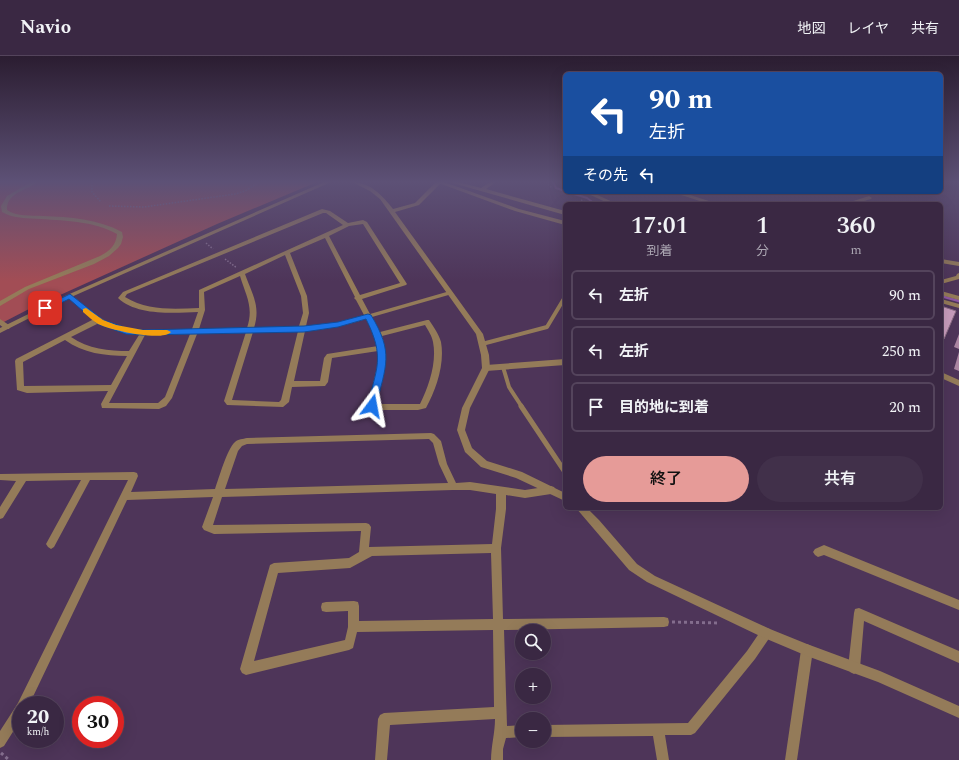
<!DOCTYPE html>
<html lang="ja">
<meta charset="utf-8">
<style>
body{margin:0;font-family:Spectral,"Noto Sans JP",serif;background:#41304a;color:#f1f3f6;height:100vh;display:flex;flex-direction:column;font-size:15px;white-space:nowrap}
*{box-sizing:border-box;margin:0}
p{font-size:13px;color:#aba6b2}
.icon{flex:none;width:22px;height:22px;fill:none;stroke:currentColor;stroke-width:2;stroke-linecap:round;stroke-linejoin:round}
.map{position:relative;flex:1;overflow:hidden}
.sheet{position:absolute;left:563px;top:146px;width:380px;height:308px;display:flex;flex-direction:column;background:#3a2843;border-radius:6px;box-shadow:0 4px 16px #0002,0 0 0 1px #54445c}
.sheet>*{flex:none}
.guide{position:absolute;left:563px;top:16px;width:380px;height:122px;border-radius:6px;box-shadow:0 4px 16px #0002,0 0 0 1px #54445c;background:#1a4fa0;color:#fff;overflow:hidden}
.buttons{position:absolute;left:515px;top:568px;display:grid;gap:8px}
.buttons a{display:grid;place-items:center;width:36px;height:36px;border-radius:50%;background:#3a2843;box-shadow:0 4px 16px #0002,0 0 0 1px #54445c;font-size:20px}
.speed{position:absolute;left:12px;top:640px;display:flex;gap:8px;font-size:20px;font-weight:700;text-align:center}
.speed>*{display:grid;place-content:center;width:52px;height:52px;border-radius:50%;background:#3a2843;box-shadow:0 4px 16px #0002,0 0 0 1px #54445c;line-height:1}
.speed small{font-size:10px;font-weight:400}
.speed .limit{border:6px solid #d22;background:#fff;color:#111}
.pin{position:absolute;display:grid;place-items:center;width:34px;height:34px;color:#fff;margin:-17px;border-radius:8px;box-shadow:0 2px 6px #0006}
.me{position:absolute;width:44px;margin:-22px;rotate:13deg;stroke-linejoin:round;filter:drop-shadow(0 0 3px #0008)}
.turn{display:flex;align-items:center;gap:14px;height:84px;padding:0 20px;font-size:18px}
.turn .icon{width:52px;height:52px;stroke-width:2.5}
.turn b{display:block;font-size:28px;line-height:34px}
.then{display:flex;align-items:center;height:38px;padding:0 20px;background:#0003;gap:8px;font-size:15px}
.eta{display:flex;justify-content:space-evenly;align-items:center;height:68px;text-align:center}
.eta b{font-size:24px;font-weight:600;line-height:28px}
.primary-button{display:flex;gap:8px;margin-top:auto;padding:8px 20px}
.primary-button a{flex:1;height:46px;border-radius:24px;background:#e69b98;color:#111;font-size:16px;font-weight:600;line-height:46px;text-align:center}
.primary-button a+a{background:#41304a;color:#f1f3f6}
ul{padding:0;list-style:none}
li{display:flex;align-items:center;gap:12px;height:50px;margin:0 8px 6px;padding:0 12px;border:2px solid #54445c;border-radius:6px}
li div{flex:1}
li b{display:block;font-size:15px}
li em{font-style:normal}
header{display:flex;align-items:center;gap:24px;box-sizing:border-box;height:56px;padding:0 20px;background:#3a2843;border-bottom:1px solid #54445c}
header strong{font-size:19px}
nav{display:flex;gap:22px;margin-inline-start:auto;font-size:14px}
.map>svg:first-child{display:block}
</style>
<header>
<strong>Navio</strong>
<nav><a>地図</a><a>レイヤ</a><a>共有</a></nav>
</header>
<div class="map">
<svg width="959" height="704" viewBox="0 0 959 704">
<rect width="100%" height="100%" fill="#4e3559"/>
<path fill="#a24d55" d="M0 126H317L217 168 27 254 0 268Z"/>
<g fill="none" stroke-linecap="round" stroke-linejoin="round">
<g stroke="#8d57a3" stroke-width="2">
<path d="M553 126 556 132 565 135"/>
<path d="M568 136 587 142 595 148"/>
</g>
<path stroke="#8d57a3" stroke-width="2.5" d="M941 240 959 245"/>
<g stroke="#836d8d" stroke-width="1.5" stroke-dasharray="1.5 1.5" stroke-linecap="butt">
<path d="M92 126V136L101 146"/>
<path d="M546 126 552 132"/>
<path d="M581 144 590 148"/>
<path d="M109 150 144 151 235 138 245 135 259 126"/>
<path d="M206 187 213 193"/>
<path d="M225 203 237 212"/>
</g>
<g stroke="#836d8d" stroke-width="3" stroke-dasharray="3 3" stroke-linecap="butt">
<path d="M672 566 720 567"/>
<path d="M1 697 9 704"/>
</g>
<g stroke="#947b59" stroke-width="4">
<path d="M482 288 547 271 565 241"/>
<path d="M503 311 509 331 522 351"/>
</g>
<path stroke="#947b59" stroke-width="5" d="M521 350 565 416"/>
<g fill="#947b59" fill-rule="evenodd">
<path d="M31 126H38C27 134 6 137 7 154 17 161 31 159 43 160 70 161 98 163 122 176L123 181 121 188 118 192 109 200 94 208 29 233 0 250V245L25 231 100 200C110 195 116 189 117 178 94 165 67 165 41 163 28 162 14 163 2 156L1 150 7 140Z"/>
<path d="M436 126H444L519 153 565 165V169L515 155Z"/>
<path d="M449 126H458L481 132 490 126H496L486 133 565 155V159Z"/>
<path d="M584 136H591L617 148H610Z"/>
<path d="M869 140 872 142 871 143 853 148H844Z"/>
<path d="M322 153 330 155 348 167 363 164 367 166 407 228 406 229 362 243 370 258 450 235 453 237 452 238 372 261 380 276 427 264H429C434 271 439 279 441 286 445 308 436 334 426 352L418 354H375L369 352 368 350 378 307V295L332 302 328 326 325 330 292 331 289 346 283 351 227 349 224 345 246 276 197 278 172 342 166 350 159 353 102 352 101 348 108 335 27 337 17 334 15 305 16 303 94 263 68 241V239H72C82 248 92 257 104 264 130 279 163 274 192 273L198 256C174 257 137 260 118 242L123 236ZM323 157H326L343 169 199 234V252C173 253 148 255 125 241L127 238ZM363 168 400 227 360 239 329 180 349 170ZM325 182 355 241 354 242 356 244 364 259C345 265 327 270 306 270L309 257 307 240 290 197ZM285 199 301 240 303 257 299 270 254 272C261 250 252 238 245 218ZM240 220C246 240 254 251 247 272L199 273 205 254 204 236ZM366 263 374 279 378 290 327 298 324 302 320 325H294L305 275C327 274 346 269 366 263ZM99 267 118 275 139 279 129 295C109 295 88 293 71 281ZM425 269C428 274 432 280 433 286 437 306 429 330 420 348H376C382 324 390 305 382 280ZM298 275 281 344 279 346 232 344 253 276ZM190 278 165 341 158 347H109L145 279ZM65 284C83 297 105 300 127 300L111 329 24 330 23 306Z"/>
<path d="M959 217V223L941 228V224L956 220 957 218Z"/>
<path d="M941 235 959 240V244L941 239Z"/>
<path d="M941 243 959 248V252L941 247Z"/>
<path d="M0 263 9 269 10 271 9 273H5L0 269Z"/>
<path d="M565 303V309L486 315 482 312 486 309Z"/>
<path d="M941 316 959 324V330L941 322Z"/>
<path d="M431 377 434 378 441 385 447 408 456 427 470 426 525 434 551 430 554 431 556 434 554 437 551 438 525 442 506 439V453L501 492 503 563 664 561 668 562 669 566 668 570 664 571 504 574 507 670 522 669V681L506 682 503 693V704H491C491 690 495 677 495 663L390 669 387 704H375L378 663 380 659 384 657 494 651 493 574 357 576 353 592 349 594 246 619 242 617 240 613 270 509 274 507 349 502 359 496 361 475 214 478 204 474 202 471 213 441 127 444 29 649H21V663L4 690 0 692V675L18 647 128 424H90L54 491 51 493 48 491 46 488 81 424 26 425 3 462 0 463V451L16 425 0 424V418L134 416 137 417 138 420 131 436 215 433C219 422 227 393 235 386 238 383 243 383 247 382ZM429 383 433 387 439 408 448 427 225 433 238 395 242 390 247 388ZM453 434H470L496 438V453L492 488 369 491 371 471 369 468 366 467 213 469 222 441ZM491 497 493 563 359 565V550L358 546 354 545 326 546 322 547 321 551 322 555 326 556 348 555V571L345 584 254 605 278 517 350 512 372 500Z"/>
<path d="M824 489 959 544V554L824 499 818 501 815 499 813 496 815 493Z"/>
<path d="M859 552 959 595V607L864 565 860 612 858 616 854 618 850 616 848 612 854 557 855 553Z"/>
<path d="M766 572 770 573 771 577 770 581 755 603 695 677 691 679H665L669 704H657L653 680 544 681V669L688 667 747 595 762 573Z"/>
<path d="M807 588 811 590 813 594 797 704H785L801 594 803 590Z"/>
</g>
<g fill="#947b59" fill-rule="evenodd">
<path d="M324 126H331L69 242 0 277V272L65 240Z"/>
<path d="M352 126C370 126 383 140 393 153L415 147 436 126H442L419 149 395 156 483 278 489 299 490 312 470 352 465 374 472 392 487 405 522 416 565 437V445L516 422 481 411 465 396 457 374 462 352 482 312 481 299 476 278 380 143 370 135Z"/>
<path d="M672 136H681L718 148H709Z"/>
<path d="M941 203 959 206V210L941 207Z"/>
<path d="M576 452H587L599 464 637 508 655 520 770 573 807 588 880 615 959 650V662L878 626 807 600 762 581 647 526 629 514Z"/>
</g>
</g>
<g fill="#ab86a2">
<path d="M941 250 944 283 941 286Z"/>
<path d="M959 278V293L954 291Z"/>
<path d="M959 296V315L954 313Z"/>
</g>
<path fill="#c79cbc" stroke="#8b6d84" d="M941 250 956 255 944 283 941 281Z"/>
<linearGradient id="sky" x2="0" y2="1"><stop stop-color="#2b1d31"/><stop offset="0.56" stop-color="#5d5176"/><stop offset="1" stop-color="#5d5176" stop-opacity="0"/></linearGradient>
<rect width="959" height="225" fill="url(#sky)"/>
<path fill="#1a73e8" stroke="#114b97" d="M70 238 103 264 127 272 143 274 304 270 338 266 368 258 371 259C394 297 386 309 376 350L372 353 367 350C377 312 385 301 366 263L338 271 304 276 143 279 126 278 98 268 69 243 45 255 41 252Z"/>
<path fill="#f59e0b" d="M86 252 103 264 116 269 143 274H167L171 276C162 286 110 274 98 268 93 265 88 260 83 256V253Z"/>
</svg>
<div class="buttons">
<a><svg class="icon" aria-label="search" viewBox="0 0 24 24"><circle cx="10" cy="10" r="6"/><path d="M15 15l6 6"/></svg></a>
<a>+</a>
<a>−</a>
</div>
<div class="speed"><div>20<small>km/h</small></div><div class="limit">30</div></div>
<div class="pin" style="left:45px;top:252px;background:#d93025"><svg class="icon" aria-label="arrive" viewBox="0 0 24 24"><path d="M6 21V4h12l-3 4 3 4H6"/></svg></div>
<svg class="me" style="left:372px;top:350px" viewBox="-20 -20 40 40"><path d="M0-17L14 15 0 8-14 15z" fill="#1a73e8" stroke="#fff" stroke-width="4"/></svg>
<div class="guide">
<div class="turn"><svg class="icon" aria-label="left" viewBox="0 0 24 24"><path d="M17 20v-9H6M10 6l-5 5 5 5"/></svg><div><b>90 m</b>左折</div></div>
<div class="then">その先<svg class="icon" aria-label="left" viewBox="0 0 24 24"><path d="M17 20v-9H6M10 6l-5 5 5 5"/></svg></div>
</div>
<section class="sheet">
<div class="eta">
<div><b>17:01</b><p>到着</p></div>
<div><b>1</b><p>分</p></div>
<div><b>360</b><p>m</p></div>
</div>
<ul>
<li><svg class="icon" aria-label="left" viewBox="0 0 24 24"><path d="M17 20v-9H6M10 6l-5 5 5 5"/></svg><div><b>左折</b></div><em>90 m</em></li>
<li><svg class="icon" aria-label="left" viewBox="0 0 24 24"><path d="M17 20v-9H6M10 6l-5 5 5 5"/></svg><div><b>左折</b></div><em>250 m</em></li>
<li><svg class="icon" aria-label="arrive" viewBox="0 0 24 24"><path d="M6 21V4h12l-3 4 3 4H6"/></svg><div><b>目的地に到着</b></div><em>20 m</em></li>
</ul>
<div class="primary-button"><a>終了</a><a>共有</a></div>
</section>
</div>
